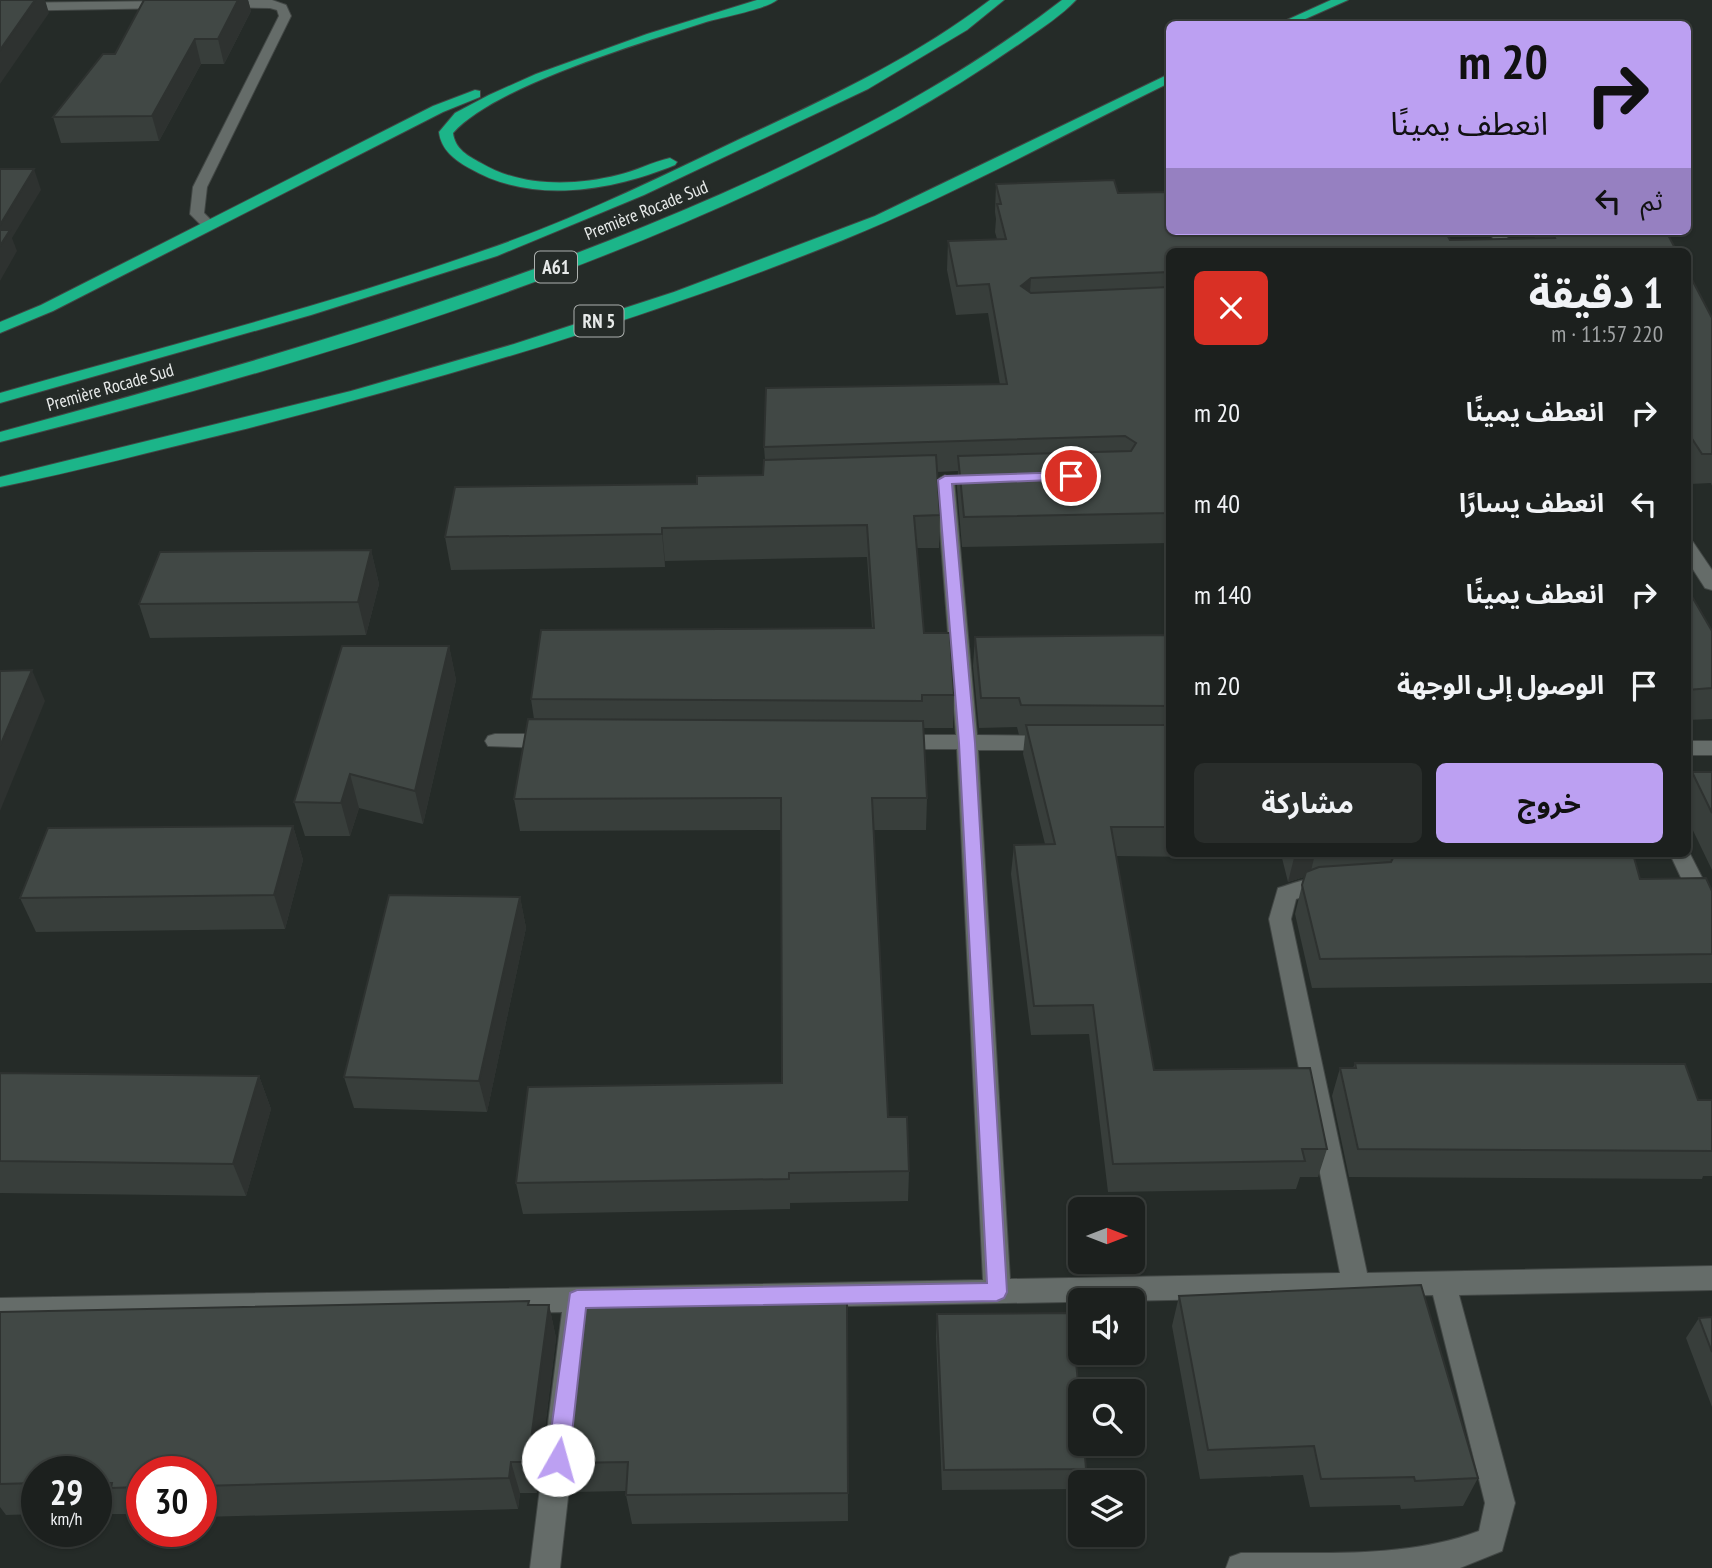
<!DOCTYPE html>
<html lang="ar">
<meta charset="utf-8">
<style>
body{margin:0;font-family:"PT Sans Narrow","Noto Sans Arabic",sans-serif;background:#292d2b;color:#f1f3f6;direction:rtl;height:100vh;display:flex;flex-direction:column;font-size:26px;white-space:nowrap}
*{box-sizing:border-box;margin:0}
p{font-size:23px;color:#a0a3a4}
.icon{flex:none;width:38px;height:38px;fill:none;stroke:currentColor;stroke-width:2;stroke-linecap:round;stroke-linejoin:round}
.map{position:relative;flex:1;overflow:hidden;direction:ltr}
.sheet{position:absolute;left:1166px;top:248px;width:525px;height:609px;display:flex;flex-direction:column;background:#1c201e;border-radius:10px;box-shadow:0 2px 5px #0004,0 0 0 2px #3a3e3c;direction:rtl}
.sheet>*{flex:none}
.top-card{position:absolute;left:1166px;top:21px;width:525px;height:214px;border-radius:10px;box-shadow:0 2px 5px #0004,0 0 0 2px #3a3e3c;direction:rtl;background:#bca0f2;color:#111;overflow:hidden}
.needle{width:46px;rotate:90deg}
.tools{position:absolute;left:1068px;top:1197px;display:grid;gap:14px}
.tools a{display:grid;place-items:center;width:77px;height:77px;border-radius:10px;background:#1c201e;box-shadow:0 2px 5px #0004,0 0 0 2px #3a3e3c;font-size:35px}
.speed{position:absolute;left:21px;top:1456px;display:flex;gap:14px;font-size:35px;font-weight:700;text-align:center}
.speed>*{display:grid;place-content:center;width:91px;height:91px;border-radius:50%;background:#1c201e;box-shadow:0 2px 5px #0004,0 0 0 2px #3a3e3c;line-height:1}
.speed small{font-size:18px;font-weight:400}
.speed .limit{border:10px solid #d22;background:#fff;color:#111}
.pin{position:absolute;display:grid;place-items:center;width:60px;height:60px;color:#fff;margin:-30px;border:4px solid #fff;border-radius:50%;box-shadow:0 2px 7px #0007}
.me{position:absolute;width:77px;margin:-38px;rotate:7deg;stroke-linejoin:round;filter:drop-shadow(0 0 5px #0008)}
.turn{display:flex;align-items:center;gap:24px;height:147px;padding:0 28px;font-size:32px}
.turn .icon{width:91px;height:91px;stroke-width:2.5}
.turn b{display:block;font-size:49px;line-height:60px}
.then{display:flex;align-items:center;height:66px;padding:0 28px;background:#0003;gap:14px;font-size:26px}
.round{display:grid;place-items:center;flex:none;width:74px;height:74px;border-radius:10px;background:#292d2b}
.overview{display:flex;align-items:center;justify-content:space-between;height:119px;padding:0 28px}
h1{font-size:42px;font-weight:700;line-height:52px}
.button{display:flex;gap:14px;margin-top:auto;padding:14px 28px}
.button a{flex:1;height:80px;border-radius:10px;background:#bca0f2;color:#111;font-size:28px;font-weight:700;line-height:80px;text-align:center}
.button a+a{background:#292d2b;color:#f1f3f6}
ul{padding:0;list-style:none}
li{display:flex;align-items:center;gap:21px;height:91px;padding:0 28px}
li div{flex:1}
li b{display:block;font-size:26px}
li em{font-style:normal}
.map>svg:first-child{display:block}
</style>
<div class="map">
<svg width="1712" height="1568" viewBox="0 0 1712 1568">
<rect width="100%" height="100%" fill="#252b28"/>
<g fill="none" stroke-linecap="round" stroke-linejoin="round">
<defs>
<g id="street">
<path d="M223 0H272L286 5 291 16 207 187 204 213 217 226 210 230 205 229 190 214 193 187 279 16 277 10 270 8 219 7V1Z"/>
<path d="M169 1 173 2V8L0 11V3Z"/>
<path d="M1490 231H1504L1514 252H1498Z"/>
<path d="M945 475 954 480 977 735 1051 736 1058 738 1061 743 1058 748 1051 750H978L1010 1279 1340 1273 1269 919 1278 888C1297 882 1315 874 1335 880L1338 886 1335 892 1311 894 1296 899 1291 919 1367 1273 1712 1266V1290L1459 1295 1515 1503 1502 1551 1460 1568H1226L1230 1557 1241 1553C1320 1552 1405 1559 1479 1531L1485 1503 1433 1295 589 1311 560 1568H530L562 1312 0 1322V1298L983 1280 957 749H898L891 747 888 742 891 737 898 735H956L936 480Z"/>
<path d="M1687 540 1693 542 1712 570V590L1705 588 1687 560Z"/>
<path d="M495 734H551L558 736 561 741 558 746 551 748 488 746 485 741 488 736Z"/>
<rect x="1687" y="741" width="25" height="14"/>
<path d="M1687 848 1712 897V930L1704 927 1670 854H1687Z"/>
</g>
<g id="highway">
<path d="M757 0H777C766 9 723 17 706 22 642 43 496 85 453 133 455 149 468 156 481 163 521 187 574 186 618 175 636 171 652 162 670 158L677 162 675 165C611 191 532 205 469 168 455 160 441 150 439 132L455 113 489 95 536 74 647 34Z"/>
<path d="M990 0H1004L967 30 868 89 644 195 497 256 311 315 0 403V393C162 347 326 306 485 250 573 220 658 178 742 138 828 98 914 58 990 0Z"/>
<path d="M1062 0H1076C1062 15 1042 28 1025 40 985 68 944 94 901 118 628 268 301 367 0 442V432C245 365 488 297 721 194 841 141 957 81 1062 0Z"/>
<path d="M1331 0H1348L1294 24H1278Z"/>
<path d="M1169 74V83C1061 136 955 194 843 240 647 319 442 379 237 431 158 450 79 471 0 487V477L351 391 514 344 674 292 875 216Z"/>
<path d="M475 90 480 91V97L443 112 53 311 0 333V322L41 305 433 106Z"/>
</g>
</defs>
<use href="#street" stroke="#424745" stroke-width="2"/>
<use href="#highway" stroke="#424745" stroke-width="2"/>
<use href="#street" fill="#656c69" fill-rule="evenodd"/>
<use href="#highway" fill="#1cb589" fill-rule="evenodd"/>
</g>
<g fill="#383e3b">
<path d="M144 0H248L251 11 224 64H201L159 141 61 143 53 117 115 54Z"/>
<path d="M996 184 1118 193 1450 240 1535 238 1531 231H1666L1677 252H1169V543L962 547 957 487 958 471 937 472 940 515 939 548H917L924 633 954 695 953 728H923L927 798 926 830H873L888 1117 909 1171 908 1201 790 1203V1209L523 1214 516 1183 782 1083 781 830 520 831 514 799 534 719 531 699 872 628 867 557 665 561V567L451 570 445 537 697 484 763 475 765 460 764 447 1000 385 988 313 956 315 947 270 948 241 997 239 995 232 996 219 995 212Z"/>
<path d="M1687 270 1712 318V486L1711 483 1690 484 1687 479Z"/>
<path d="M371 550 379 584 366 635 150 638 139 604Z"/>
<path d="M1687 588 1712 631V719L1687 720Z"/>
<path d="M1169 635V854H1633L1640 879 1712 891V983L1312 988 1295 914 1304 877 1288 882 1282 858 1116 856 1154 1070 1327 1149 1318 1177H1300L1296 1189 1108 1192 1089 1034 1031 1035 1011 874 1014 845 1045 844 1023 754 1025 735H1019L1017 727 979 728 973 666 975 637Z"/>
<path d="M449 646 456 680 423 824 359 808 350 836H305L294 802Z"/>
<path d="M1692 772H1712V870L1687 818V783Z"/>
<path d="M293 826 303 860 285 929 36 932 20 898Z"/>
<path d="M520 897 526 928 487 1112 354 1108 344 1077Z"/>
<path d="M1355 1063 1698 1100H1712V1176H1703L1702 1179 1349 1177 1332 1096 1340 1068H1353Z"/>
<path d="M0 1073 259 1076 271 1109 246 1196 0 1193Z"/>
<path d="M1179 1296 1478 1478 1463 1506 1401 1509 1400 1505 1310 1507 1303 1475 1200 1479 1172 1326Z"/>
<path d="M847 1303 848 1521 632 1524 626 1495V1491L571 1492 564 1463Z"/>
<path d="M549 1305 556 1338 537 1493H520L518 1509 201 1517V1472H142V1518H130L127 1514H96V1472H37V1514L6 1515 0 1507V1312Z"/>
<path d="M937 1314 1086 1469 1084 1482H1080V1489L942 1490 936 1336Z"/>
<path d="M1712 1317V1407L1686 1338 1699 1318Z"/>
</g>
<g fill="#2e3230">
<path d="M35 0H45L49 13 0 84V50Z"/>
<path d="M238 0H248L251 11 224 64 218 39Z"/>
<path d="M195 39 201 64 159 141 152 116Z"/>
<path d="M34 169 41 190 12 238 17 251 0 281V225Z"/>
<path d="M1031 278 1029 306 1021 286Z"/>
<path d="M662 528 665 561V567L662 534Z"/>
<path d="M371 550 379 584 366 635 358 602Z"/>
<path d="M449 646 456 680 423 824 415 791Z"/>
<path d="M32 670 45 701 0 811V746Z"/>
<path d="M350 774 359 808 350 836 341 803Z"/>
<path d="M293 826 303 860 285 929 274 895Z"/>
<path d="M1295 854H1315L1310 875 1288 882Z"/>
<path d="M520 897 526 928 487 1112 479 1081Z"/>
<path d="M259 1076 271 1109 246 1196 233 1164Z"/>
<path d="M549 1305 556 1338 537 1493 528 1462Z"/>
<path d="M511 1462 520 1493 518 1509 509 1478Z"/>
</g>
<g fill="#414845" stroke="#2e3230" stroke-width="2">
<path d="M0 0H35L0 50Z"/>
<path d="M144 0H238L218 39H195L152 116 53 117 103 54H115Z"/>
<path d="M0 169H34L0 225Z"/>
<path d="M1114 180 1118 193 1169 192V231H1445L1450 240 1555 238 1552 231H1666L1677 252H1169V272L1031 278 1021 286 1031 293 1169 287V513L964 517 958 456 1131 451 1136 443 1125 436 764 447 766 388 1007 384 989 284 957 286 948 241 1006 239 997 204H1001L996 184Z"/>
<path d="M0 230H10L0 246Z"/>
<path d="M1687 270 1712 318V454H1702L1687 431Z"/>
<path d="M936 455 940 515 914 516 924 633H950L954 695H922V701L531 699 541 630 874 628 867 525 662 528V534L445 537 455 487 697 484V476L763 475 764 460Z"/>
<path d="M371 550 358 602 139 604 160 552Z"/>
<path d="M1687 588 1712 631V688L1687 690Z"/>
<path d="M1169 635V706L1021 705 1019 698H981L975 637Z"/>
<path d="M342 646H449L415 791 350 774 341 803 294 802Z"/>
<path d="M32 670 0 746V671Z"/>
<path d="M528 719 923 721 927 798H872L888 1117H907L909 1171 789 1173V1179L516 1183 528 1087 782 1083 781 798 514 799Z"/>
<path d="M1026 725H1169V827H1111L1154 1070 1310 1068 1327 1149H1302L1305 1161 1113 1164 1093 1005 1034 1006 1014 845 1055 844Z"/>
<path d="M1692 772H1712V813Z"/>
<path d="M293 826 274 895 20 898 48 828Z"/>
<path d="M1395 854H1633L1640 879 1706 878 1712 891V954L1320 959 1302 885 1306 872 1319 867 1391 862Z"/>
<path d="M389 895 520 897 479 1081 344 1077Z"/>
<path d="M1355 1063 1685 1064 1698 1100H1712V1151L1358 1149 1340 1068H1356Z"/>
<path d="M0 1073 259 1076 233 1164 0 1161Z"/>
<path d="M1421 1285 1478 1478 1415 1481 1414 1477 1321 1479 1314 1446 1208 1450 1179 1296Z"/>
<path d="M529 1301 528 1305H549L528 1462H511L509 1478 201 1486V1472H142V1487L111 1488 112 1483H96V1472H37V1483L0 1484V1312Z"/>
<path d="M847 1303 848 1493 626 1495 628 1462 564 1463 582 1306Z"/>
<path d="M1071 1313 1080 1402V1444H1084L1086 1469 944 1470 937 1314Z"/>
<path d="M1712 1317V1352L1699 1318Z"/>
</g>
<path fill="#bca0f2" stroke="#7a689d" stroke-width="2" d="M1071 472 1077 476 1076 479 952 484 975 743 1007 1292 1004 1298 997 1301 586 1308 569 1460 566 1468 558 1471 550 1468 547 1460 570 1293 577 1290 987 1283 959 743 938 480 945 476Z"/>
<g text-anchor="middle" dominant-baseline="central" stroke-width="7" stroke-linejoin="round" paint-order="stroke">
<g font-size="18" fill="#e7eae9" stroke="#252b28">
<text transform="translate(646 210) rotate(-22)">Première Rocade Sud</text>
<text transform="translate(110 387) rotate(-16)">Première Rocade Sud</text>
</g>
<g fill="#252b28" stroke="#adb1af" stroke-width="2">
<rect x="535" y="251.5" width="42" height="31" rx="5"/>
<rect x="574.5" y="305.5" width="49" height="31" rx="5"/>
</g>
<g font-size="19" font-weight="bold" fill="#e7eae9">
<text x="556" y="267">A61</text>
<text x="599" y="321">RN 5</text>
</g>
</g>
</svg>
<div class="tools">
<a><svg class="needle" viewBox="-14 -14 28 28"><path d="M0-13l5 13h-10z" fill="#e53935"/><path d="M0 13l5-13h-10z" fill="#a0a3a4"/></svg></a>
<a><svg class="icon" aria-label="sound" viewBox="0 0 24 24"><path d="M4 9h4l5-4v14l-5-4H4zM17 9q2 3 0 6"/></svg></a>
<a><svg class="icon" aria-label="search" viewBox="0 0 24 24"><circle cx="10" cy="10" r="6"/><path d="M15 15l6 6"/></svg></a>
<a><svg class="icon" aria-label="layers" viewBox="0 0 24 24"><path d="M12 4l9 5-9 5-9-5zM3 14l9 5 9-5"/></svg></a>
</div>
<div class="speed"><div>29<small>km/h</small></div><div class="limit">30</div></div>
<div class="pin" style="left:1071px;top:476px;background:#d93025"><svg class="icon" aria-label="arrive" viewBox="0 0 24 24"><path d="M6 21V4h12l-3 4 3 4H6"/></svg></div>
<svg class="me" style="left:558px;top:1460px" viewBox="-20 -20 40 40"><circle r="19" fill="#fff"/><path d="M0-13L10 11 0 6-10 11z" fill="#bca0f2"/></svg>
<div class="top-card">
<div class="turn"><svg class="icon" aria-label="right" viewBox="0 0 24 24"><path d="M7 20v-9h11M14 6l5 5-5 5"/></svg><div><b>20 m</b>انعطف يمينًا</div></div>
<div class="then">ثم<svg class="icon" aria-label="left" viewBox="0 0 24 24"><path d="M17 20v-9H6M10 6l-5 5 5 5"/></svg></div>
</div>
<section class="sheet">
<div class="overview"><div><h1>1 دقيقة</h1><p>220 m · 11:57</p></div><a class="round" style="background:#d93025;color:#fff"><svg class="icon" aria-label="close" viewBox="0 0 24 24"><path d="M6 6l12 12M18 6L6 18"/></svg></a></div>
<ul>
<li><svg class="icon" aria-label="right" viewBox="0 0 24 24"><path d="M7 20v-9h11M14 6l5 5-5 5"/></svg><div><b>انعطف يمينًا</b></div><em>20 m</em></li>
<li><svg class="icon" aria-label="left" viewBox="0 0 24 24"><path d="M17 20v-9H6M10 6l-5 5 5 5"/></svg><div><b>انعطف يسارًا</b></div><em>40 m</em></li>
<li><svg class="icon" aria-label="right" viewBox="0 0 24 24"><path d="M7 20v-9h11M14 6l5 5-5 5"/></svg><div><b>انعطف يمينًا</b></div><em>140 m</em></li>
<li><svg class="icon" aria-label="arrive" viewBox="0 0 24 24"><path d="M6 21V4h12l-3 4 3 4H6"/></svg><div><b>الوصول إلى الوجهة</b></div><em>20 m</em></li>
</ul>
<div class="button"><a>خروج</a><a>مشاركة</a></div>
</section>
</div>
